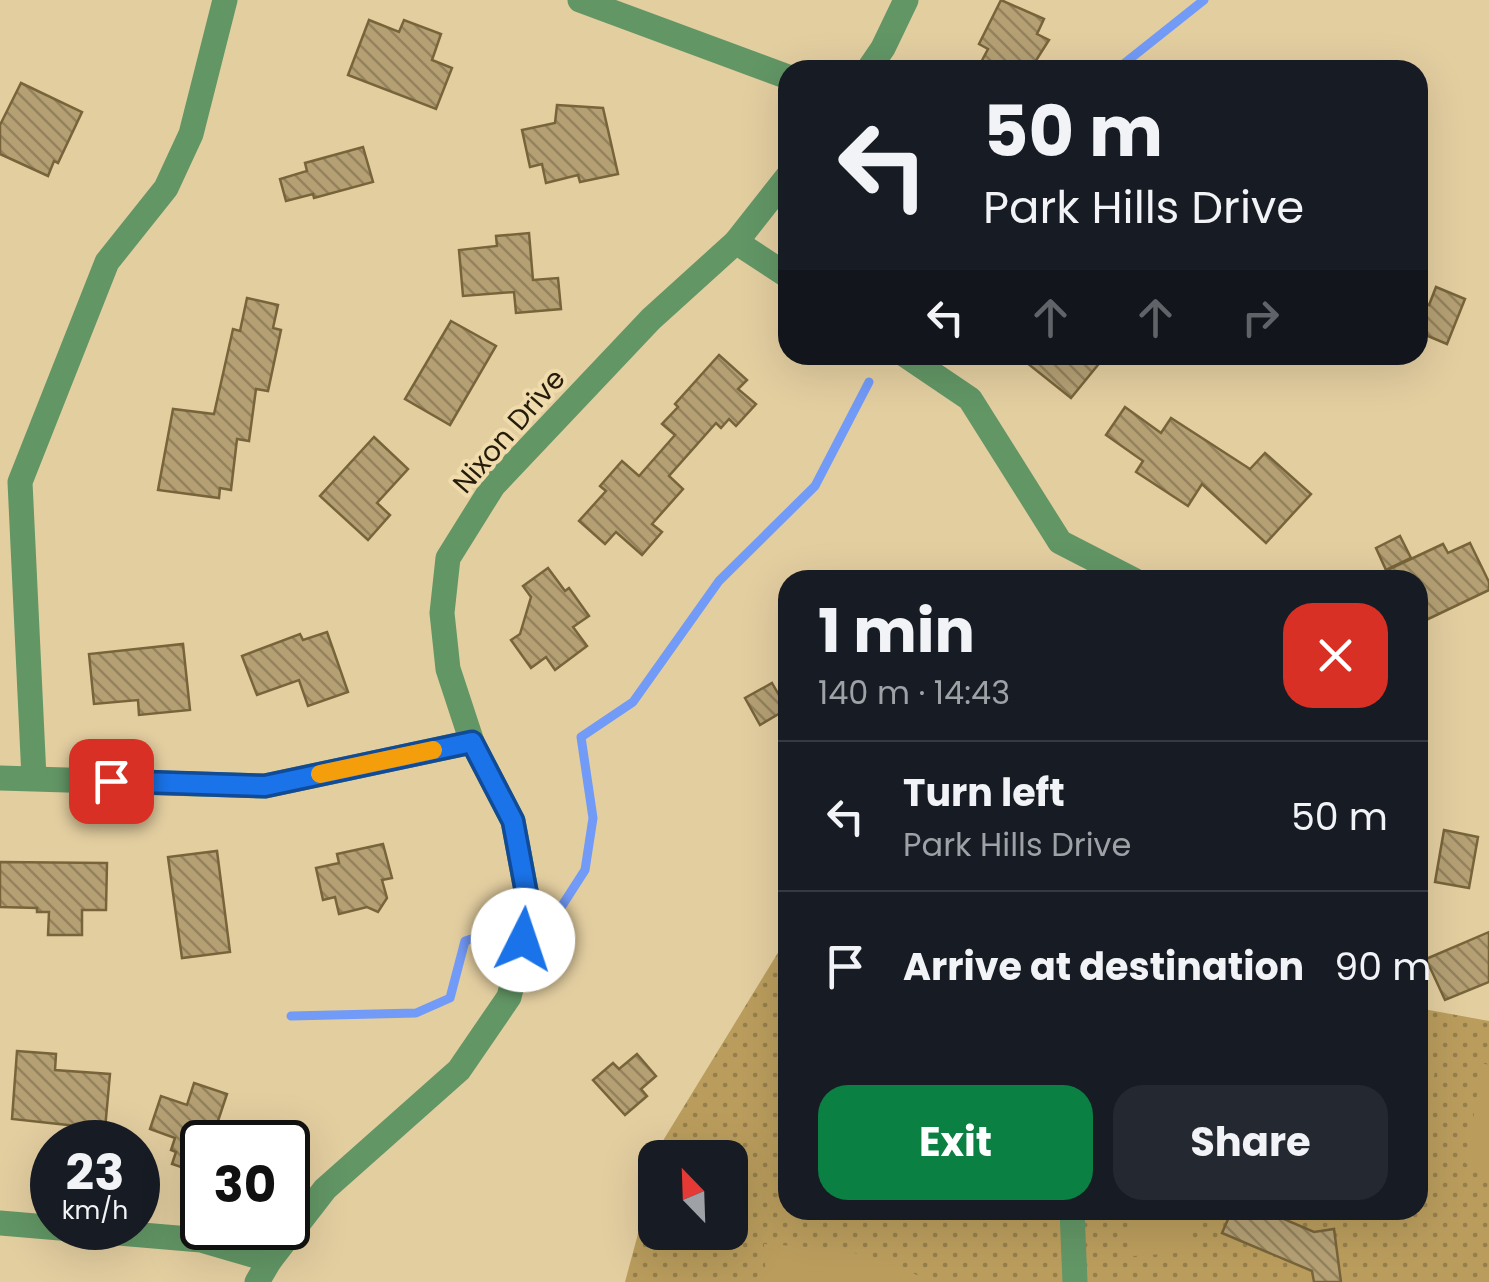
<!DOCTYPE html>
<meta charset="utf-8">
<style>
body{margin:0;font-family:Poppins,sans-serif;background:#242831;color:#f1f3f6;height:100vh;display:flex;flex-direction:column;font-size:38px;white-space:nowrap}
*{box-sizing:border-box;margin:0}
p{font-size:32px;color:#9ea1a6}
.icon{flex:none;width:55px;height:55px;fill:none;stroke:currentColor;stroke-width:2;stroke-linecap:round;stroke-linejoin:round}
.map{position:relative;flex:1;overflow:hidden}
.side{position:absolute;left:778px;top:570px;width:650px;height:650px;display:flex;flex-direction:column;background:#171b24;border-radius:30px;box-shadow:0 10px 40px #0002}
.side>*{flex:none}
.banner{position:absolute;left:778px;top:60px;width:650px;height:305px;border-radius:30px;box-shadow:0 10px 40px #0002;background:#171b24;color:#f1f3f6;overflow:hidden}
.needle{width:65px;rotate:337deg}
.buttons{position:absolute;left:638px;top:1140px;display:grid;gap:20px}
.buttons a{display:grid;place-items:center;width:110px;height:110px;border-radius:20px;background:#171b24;box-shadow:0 10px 40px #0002;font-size:50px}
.speed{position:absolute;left:30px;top:1120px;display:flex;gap:20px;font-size:50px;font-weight:700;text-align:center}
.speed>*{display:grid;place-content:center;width:130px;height:130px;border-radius:50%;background:#171b24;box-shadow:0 10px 40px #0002;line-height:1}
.speed small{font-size:25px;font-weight:400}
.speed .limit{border:5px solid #111;border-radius:15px;background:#fff;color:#111}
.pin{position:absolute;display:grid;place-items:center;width:85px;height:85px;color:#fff;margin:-42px;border-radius:20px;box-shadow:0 5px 15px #0006}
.me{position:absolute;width:110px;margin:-55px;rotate:4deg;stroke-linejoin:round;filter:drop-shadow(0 0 8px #0008)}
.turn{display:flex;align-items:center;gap:35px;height:210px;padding:0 40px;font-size:45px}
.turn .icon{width:130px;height:130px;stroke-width:2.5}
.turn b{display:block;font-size:70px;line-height:85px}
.lanes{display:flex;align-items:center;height:95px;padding:0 40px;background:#0003;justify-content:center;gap:50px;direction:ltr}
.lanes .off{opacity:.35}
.round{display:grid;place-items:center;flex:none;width:105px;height:105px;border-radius:30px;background:#242831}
.overview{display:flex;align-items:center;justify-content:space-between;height:170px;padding:0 40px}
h1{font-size:60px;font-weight:700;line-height:75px}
.primary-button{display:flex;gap:20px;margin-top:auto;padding:20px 40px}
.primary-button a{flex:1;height:115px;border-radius:30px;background:#0b8043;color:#fff;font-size:40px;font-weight:700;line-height:115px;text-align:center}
.primary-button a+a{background:#242831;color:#f1f3f6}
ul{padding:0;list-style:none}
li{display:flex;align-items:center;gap:30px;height:150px;padding:0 40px;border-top:2px solid #363941}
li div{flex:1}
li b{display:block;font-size:38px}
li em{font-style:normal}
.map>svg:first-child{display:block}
</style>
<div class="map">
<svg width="1489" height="1282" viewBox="0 0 1489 1282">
<defs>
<pattern id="grass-dots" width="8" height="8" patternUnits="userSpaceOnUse" patternTransform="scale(2.5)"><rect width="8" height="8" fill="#ba9d5d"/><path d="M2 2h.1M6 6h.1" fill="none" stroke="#977f4b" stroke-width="1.8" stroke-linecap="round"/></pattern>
<pattern id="building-back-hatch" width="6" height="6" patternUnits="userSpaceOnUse" patternTransform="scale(2.5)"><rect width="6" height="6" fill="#b5a074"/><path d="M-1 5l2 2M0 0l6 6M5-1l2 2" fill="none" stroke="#93825d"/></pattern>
</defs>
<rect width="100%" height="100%" fill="#e3cea0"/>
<path fill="url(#grass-dots)" d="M787 938 788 1210H1418V1008L1489 1021V1282H625L655 1171V1232H730V1158L659 1157 664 1139Z"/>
<g fill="#ba9d5d">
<path d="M1418 1055 1437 1058 1421 1156H1418Z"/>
<path d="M1482 1063 1489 1065V1168L1466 1164Z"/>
<path d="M1130 1210H1187L1190 1252 1133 1256Z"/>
<path d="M764 1244C822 1248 878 1249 928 1282H766Z"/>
</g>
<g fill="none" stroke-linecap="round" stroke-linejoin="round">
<g stroke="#729af7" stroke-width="9">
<path d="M1116 70 1204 0"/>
<path d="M552 914 558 912 585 870 593 818 581 737 633 702 719 581 815 486 869 382"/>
<path d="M291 1016 416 1013 450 998 465 941 503 929"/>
</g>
</g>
<g fill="url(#building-back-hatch)" stroke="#78643a" stroke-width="2.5">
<path d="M1001 0 1044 19 1037 34 1049 40 1030 70H977L988 49 979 44Z"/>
<path d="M369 20 399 32 404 20 441 34 432 60 452 68 436 109 348 75Z"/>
<path d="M21 83 82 112 58 163 54 161 48 176 0 154V125Z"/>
<path d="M557 105 603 108 618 174 580 182 578 175 546 183 542 164 530 167 522 130 555 123Z"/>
<path d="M363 147 373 182 314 198 313 194 286 201 280 179 307 171 305 163Z"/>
<path d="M529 233 533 280 558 278 561 309 516 313 514 292 463 296 459 250 497 246 496 236Z"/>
<path d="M1436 287 1465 299 1447 344 1418 332V300L1429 305Z"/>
<path d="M247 298 278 305 273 328 281 330 268 391 256 389 249 441 237 439 231 490 220 488 219 498 158 490 173 409 214 414 233 329 240 331Z"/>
<path d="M451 321 496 346 450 425 405 399Z"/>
<path d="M719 355 747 380 738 389 756 404 736 426 729 419 721 428 716 423 669 476 683 489 652 524 662 532 642 555 616 532 605 544 579 521 606 491 600 486 622 461 639 476 675 435 662 424 678 407 675 404Z"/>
<path d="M1017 355H1106L1071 398Z"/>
<path d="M1125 407 1161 433 1171 418 1250 469 1265 453 1311 494 1266 543 1202 484 1188 506 1136 472 1143 461 1106 435Z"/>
<path d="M374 437 408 469 377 503 390 515 368 540 320 496Z"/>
<path d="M1400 536 1411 558 1386 570 1376 548Z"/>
<path d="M1470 543 1489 582V590L1424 621 1418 608V580H1366L1443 544 1448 553Z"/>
<path d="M548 568 565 591 569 588 589 616 573 627 587 646 555 670 546 657 531 668 511 640 520 634 531 597 523 586Z"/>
<path d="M327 632 348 692 308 706 299 680 257 695 242 656 300 634 303 640Z"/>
<path d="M183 644 190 710 139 715 138 700 94 704 89 654Z"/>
<path d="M772 683 787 709 760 725 745 698Z"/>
<path d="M1444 830 1478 837 1469 888 1435 882Z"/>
<path d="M383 844 392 878 382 880 387 898 378 912 367 907 339 914 335 897 323 900 316 868 339 863 337 854Z"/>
<path d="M217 851 230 952 182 958 168 857Z"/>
<path d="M0 862 107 863 106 910H82V935H48L49 912H37V908L0 907Z"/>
<path d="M1489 932V982L1445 1000 1426 959Z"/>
<path d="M17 1051 56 1054 55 1070 110 1074 105 1129 12 1119Z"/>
<path d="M637 1054 656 1076 641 1089 647 1096 625 1115 593 1080 613 1063 619 1069Z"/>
<path d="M194 1083 227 1094 211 1142H202V1174L172 1164 176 1152 171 1150 175 1138 150 1129 161 1096 187 1105Z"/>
<path d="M1232 1210H1263L1314 1232 1334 1229 1341 1282H1314L1312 1271 1222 1233Z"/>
</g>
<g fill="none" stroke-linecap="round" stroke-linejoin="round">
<g stroke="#629665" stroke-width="25">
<path d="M580 0 788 77"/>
<path d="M868 70 883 48 906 0"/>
<path d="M736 242 788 276"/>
<path d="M905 355 970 399 1060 542 1134 580"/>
<path d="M0 778 265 786 472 742"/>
<path d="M34 778 20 482 107 262 166 188 191 134 225 0"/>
<path d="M1072 1210 1075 1282"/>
<path d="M0 1223 201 1240 270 1260"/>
<path d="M257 1282 270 1260 325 1189 459 1070 509 997 530 912 513 821 472 742 448 669 442 613 448 558 493 486 651 319 736 242 788 176"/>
</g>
</g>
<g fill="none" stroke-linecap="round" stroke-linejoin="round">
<defs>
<path id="route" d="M111 781 265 786 472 742 513 821 530 912 523 940"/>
</defs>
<use href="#route" stroke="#114b97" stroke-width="25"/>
<use href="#route" stroke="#1a73e8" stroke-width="18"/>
<path stroke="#f59e0b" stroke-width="18" d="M320 774 433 750"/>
</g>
<g text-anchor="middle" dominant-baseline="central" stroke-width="8" stroke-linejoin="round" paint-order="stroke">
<g font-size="28" fill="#241c0a" stroke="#f0dbad">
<text transform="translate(509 431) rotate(-49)">Nixon Drive</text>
</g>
</g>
</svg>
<div class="buttons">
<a><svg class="needle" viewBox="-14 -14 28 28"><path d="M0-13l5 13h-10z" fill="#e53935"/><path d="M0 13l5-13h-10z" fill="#9ea1a6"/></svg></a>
</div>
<div class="speed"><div>23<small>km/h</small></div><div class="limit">30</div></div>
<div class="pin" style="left:111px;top:781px;background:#d93025"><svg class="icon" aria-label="arrive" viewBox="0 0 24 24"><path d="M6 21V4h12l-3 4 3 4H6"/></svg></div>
<svg class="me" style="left:523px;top:940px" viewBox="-20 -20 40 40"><circle r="19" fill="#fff"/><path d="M0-13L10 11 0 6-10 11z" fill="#1a73e8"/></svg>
<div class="banner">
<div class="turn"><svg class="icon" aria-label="left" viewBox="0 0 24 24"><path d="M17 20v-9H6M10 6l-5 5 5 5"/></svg><div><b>50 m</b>Park Hills Drive</div></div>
<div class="lanes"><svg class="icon" aria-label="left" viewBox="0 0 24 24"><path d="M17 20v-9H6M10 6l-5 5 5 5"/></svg><svg class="icon off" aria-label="ahead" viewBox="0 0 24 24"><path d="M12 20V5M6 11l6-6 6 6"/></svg><svg class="icon off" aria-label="ahead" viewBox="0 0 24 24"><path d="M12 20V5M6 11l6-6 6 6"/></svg><svg class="icon off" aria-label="right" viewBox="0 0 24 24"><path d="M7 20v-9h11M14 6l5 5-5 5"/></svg></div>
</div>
<section class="side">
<div class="overview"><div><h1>1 min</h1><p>140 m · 14:43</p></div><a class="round" style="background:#d93025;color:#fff"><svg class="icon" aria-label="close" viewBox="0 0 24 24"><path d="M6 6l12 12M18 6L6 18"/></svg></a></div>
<ul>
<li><svg class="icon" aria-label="left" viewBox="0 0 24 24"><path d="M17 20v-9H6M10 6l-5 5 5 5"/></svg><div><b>Turn left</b><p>Park Hills Drive</p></div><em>50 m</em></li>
<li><svg class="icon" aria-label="arrive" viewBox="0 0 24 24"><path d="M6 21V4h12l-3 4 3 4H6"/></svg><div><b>Arrive at destination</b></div><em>90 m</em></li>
</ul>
<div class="primary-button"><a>Exit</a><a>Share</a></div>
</section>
</div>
